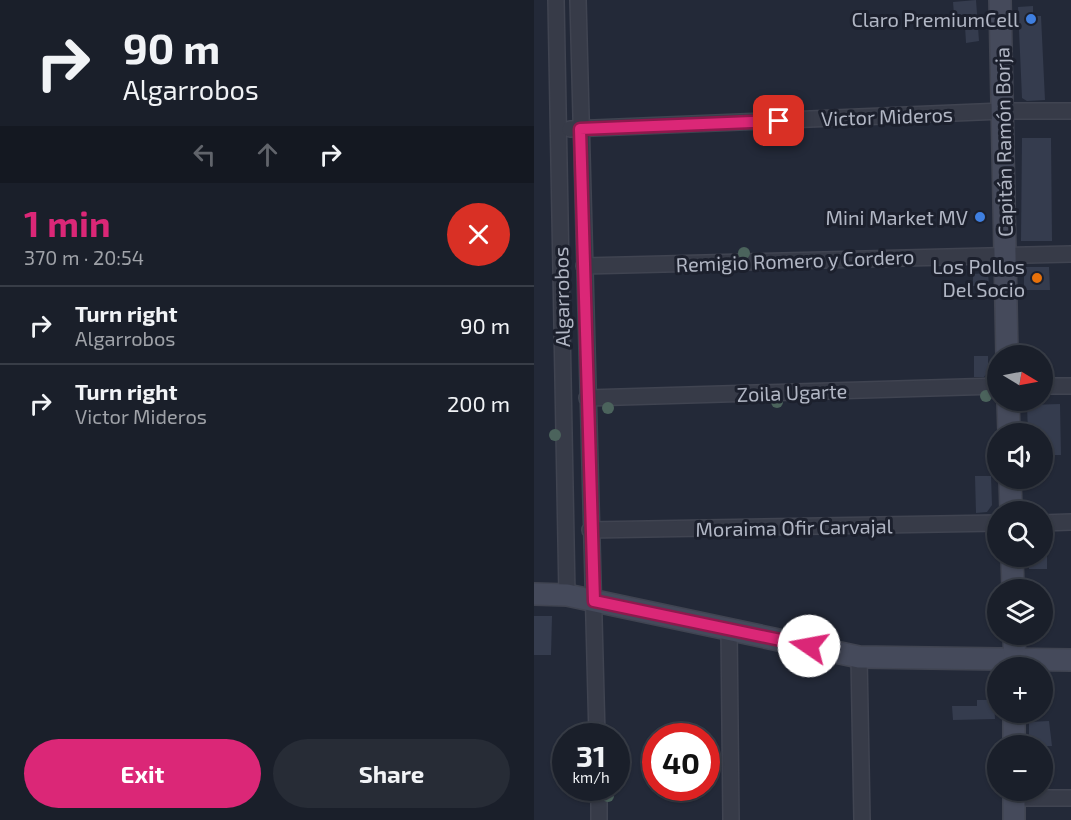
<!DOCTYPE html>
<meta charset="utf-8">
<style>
body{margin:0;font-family:"Exo 2",sans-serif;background:#272c36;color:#f1f3f6;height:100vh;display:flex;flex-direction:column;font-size:22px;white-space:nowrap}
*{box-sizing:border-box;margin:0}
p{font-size:20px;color:#9fa2a8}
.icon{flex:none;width:33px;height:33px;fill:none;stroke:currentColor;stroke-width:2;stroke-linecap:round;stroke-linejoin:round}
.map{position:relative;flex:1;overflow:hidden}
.panel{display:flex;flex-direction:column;background:#1a1f2a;width:534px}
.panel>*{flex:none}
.top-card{background:#1a1f2a;color:#f1f3f6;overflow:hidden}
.needle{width:39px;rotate:100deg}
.tools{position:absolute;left:453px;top:345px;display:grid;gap:12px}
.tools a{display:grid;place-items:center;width:66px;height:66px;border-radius:50%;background:#1a1f2a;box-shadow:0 2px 4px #0004,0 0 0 2px #383d47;font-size:30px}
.speed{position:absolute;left:18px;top:723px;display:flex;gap:12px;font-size:30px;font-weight:700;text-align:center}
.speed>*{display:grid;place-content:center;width:78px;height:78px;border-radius:50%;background:#1a1f2a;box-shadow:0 2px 4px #0004,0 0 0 2px #383d47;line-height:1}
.speed small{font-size:15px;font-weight:400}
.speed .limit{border:9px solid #d22;background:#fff;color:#111}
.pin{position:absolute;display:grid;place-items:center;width:51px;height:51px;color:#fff;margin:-26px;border-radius:12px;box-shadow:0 3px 9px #0006}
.me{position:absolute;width:66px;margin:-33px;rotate:282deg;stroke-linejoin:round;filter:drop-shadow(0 0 4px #0008)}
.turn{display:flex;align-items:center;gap:21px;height:126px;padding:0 24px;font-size:27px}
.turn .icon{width:78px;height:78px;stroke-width:2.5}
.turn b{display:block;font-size:42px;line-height:51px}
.lanes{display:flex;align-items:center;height:57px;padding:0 24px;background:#0003;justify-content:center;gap:30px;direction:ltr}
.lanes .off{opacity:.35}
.round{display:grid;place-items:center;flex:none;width:63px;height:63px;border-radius:32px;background:#272c36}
.head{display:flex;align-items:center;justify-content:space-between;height:102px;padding:0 24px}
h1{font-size:36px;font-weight:700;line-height:45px;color:#db2777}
.cta{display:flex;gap:12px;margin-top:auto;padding:12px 24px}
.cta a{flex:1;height:69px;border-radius:36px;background:#db2777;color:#fff;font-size:24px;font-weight:700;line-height:69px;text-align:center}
.cta a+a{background:#272c36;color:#f1f3f6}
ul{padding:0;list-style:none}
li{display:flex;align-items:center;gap:18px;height:78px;padding:0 24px;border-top:2px solid #383d47}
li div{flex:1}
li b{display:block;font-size:22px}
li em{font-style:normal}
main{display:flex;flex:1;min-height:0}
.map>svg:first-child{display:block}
</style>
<main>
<section class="panel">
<div class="top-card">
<div class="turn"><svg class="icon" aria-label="right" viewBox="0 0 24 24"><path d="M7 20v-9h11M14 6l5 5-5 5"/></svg><div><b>90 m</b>Algarrobos</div></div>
<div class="lanes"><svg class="icon off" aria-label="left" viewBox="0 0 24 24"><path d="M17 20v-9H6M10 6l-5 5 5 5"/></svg><svg class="icon off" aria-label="ahead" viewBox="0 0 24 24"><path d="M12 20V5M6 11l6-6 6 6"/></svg><svg class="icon" aria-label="right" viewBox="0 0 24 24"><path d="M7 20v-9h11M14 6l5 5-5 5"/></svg></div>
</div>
<div class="head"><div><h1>1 min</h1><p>370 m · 20:54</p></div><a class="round" style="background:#d93025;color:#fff"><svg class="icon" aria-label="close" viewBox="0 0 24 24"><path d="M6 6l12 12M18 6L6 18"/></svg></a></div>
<ul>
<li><svg class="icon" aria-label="right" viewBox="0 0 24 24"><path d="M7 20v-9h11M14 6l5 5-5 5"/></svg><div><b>Turn right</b><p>Algarrobos</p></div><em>90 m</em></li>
<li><svg class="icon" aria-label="right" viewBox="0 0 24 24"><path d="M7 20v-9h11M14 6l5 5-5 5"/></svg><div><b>Turn right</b><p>Victor Mideros</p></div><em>200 m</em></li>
</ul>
<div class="cta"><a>Exit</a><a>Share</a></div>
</section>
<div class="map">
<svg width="537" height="820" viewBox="0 0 537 820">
<rect width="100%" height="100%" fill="#232938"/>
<g fill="#353c4e">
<path d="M442 0 445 41 432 43 431 26 421 27 419 2Z"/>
<path d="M499 6V16H507L511 100 493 101 488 98 484 7Z"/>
<path d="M488 138H517L518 241H487Z"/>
<path d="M490 267H515L516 290H490Z"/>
<path d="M454 273 455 285 439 286V274Z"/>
<path d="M440 356H454V372L450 377H440Z"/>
<path d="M526 404 527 455H508V434H494L493 405Z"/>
<path d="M441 476H457L458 505 453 512 442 513Z"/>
<path d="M494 556H513V569H495Z"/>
<path d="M0 616H18L17 655H0Z"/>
<path d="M443 700H460L461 719 419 720 418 706H443Z"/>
<path d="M515 721 518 746H495V722Z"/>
</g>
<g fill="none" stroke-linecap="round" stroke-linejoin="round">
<defs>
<g id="street">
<path d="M22 0 33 595"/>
<path d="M44 0 63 736"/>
<path d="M36 129 469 111H537"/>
<path d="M50 266 537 254"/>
<path d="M508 386H537"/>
<path d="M53 398 464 386"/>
<path d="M508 523 537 522"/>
<path d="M56 530 464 523"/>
<path d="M195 628 197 820"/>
<path d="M325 657 328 820"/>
<path d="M65 788V820"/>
<path d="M480 798H537"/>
</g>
<g id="secondary">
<path d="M466 0 473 356"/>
<path d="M474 400 475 434"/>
<path d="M476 478 477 512"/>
<path d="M478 556 479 590"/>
<path d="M0 594 33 595 325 657 537 660"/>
<path d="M480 634 481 668"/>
<path d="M480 746V712"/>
<path d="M480 790V820"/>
</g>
</defs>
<use href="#street" stroke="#404451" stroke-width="18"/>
<use href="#secondary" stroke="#404451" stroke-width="24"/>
<use href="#street" stroke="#373b48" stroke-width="15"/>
<use href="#secondary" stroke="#454a5b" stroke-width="21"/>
</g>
<g fill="#4b635c">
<circle cx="210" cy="253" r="6"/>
<circle cx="459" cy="292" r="6"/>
<circle cx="452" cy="396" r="6"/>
<circle cx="243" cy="402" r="6"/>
<circle cx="74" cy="408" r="6"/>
<circle cx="21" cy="435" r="6"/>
<circle cx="74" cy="796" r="6"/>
</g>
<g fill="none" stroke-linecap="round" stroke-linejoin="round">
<defs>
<path id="route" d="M245 121 46 129 60 601 275 646"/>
</defs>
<use href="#route" stroke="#8e194d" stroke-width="15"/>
<use href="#route" stroke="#db2777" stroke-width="10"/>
</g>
<g fill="#3f7fe0" stroke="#1c202d" stroke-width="2">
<circle cx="497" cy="19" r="6"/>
<circle cx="446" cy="217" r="6"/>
</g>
<circle fill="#e8710a" stroke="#1c202d" stroke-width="2" cx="503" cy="278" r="6"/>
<g text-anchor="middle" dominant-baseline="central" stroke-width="6" stroke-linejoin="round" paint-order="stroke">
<g font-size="20" fill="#b1b6c4" stroke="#1c202d" text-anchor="end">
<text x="485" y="19">Claro PremiumCell</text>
<text x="434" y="217">Mini Market MV</text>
<text x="491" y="266">Los Pollos<tspan x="491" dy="23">Del Socio</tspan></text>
</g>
<g font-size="20" fill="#b1b6c4" stroke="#1c202d">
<text transform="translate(353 116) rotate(-2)">Victor Mideros</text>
<text transform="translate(469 142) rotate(-91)">Capitán Ramón Borja</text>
<text transform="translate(261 260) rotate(-2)">Remigio Romero y Cordero</text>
<text transform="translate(27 297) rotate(-91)">Algarrobos</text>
<text transform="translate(258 392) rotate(-2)">Zoila Ugarte</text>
<text transform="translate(260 527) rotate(-1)">Moraima Ofir Carvajal</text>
</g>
</g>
</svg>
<div class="tools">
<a><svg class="needle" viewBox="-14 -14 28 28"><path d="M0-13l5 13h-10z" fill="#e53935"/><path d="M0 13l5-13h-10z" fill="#9fa2a8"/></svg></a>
<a><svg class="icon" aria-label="sound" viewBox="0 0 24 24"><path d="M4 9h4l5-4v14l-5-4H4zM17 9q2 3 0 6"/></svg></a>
<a><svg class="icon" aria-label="search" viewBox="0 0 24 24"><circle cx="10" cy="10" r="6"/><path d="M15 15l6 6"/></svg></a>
<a><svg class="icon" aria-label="layers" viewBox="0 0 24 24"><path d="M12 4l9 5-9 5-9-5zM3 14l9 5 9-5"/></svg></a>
<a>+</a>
<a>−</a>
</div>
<div class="speed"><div>31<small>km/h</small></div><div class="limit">40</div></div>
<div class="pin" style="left:245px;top:121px;background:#d93025"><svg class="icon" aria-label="arrive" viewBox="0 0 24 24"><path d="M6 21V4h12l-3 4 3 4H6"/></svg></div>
<svg class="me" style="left:275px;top:646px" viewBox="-20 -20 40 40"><circle r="19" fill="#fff"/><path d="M0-13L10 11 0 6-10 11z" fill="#db2777"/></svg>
</div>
</main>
